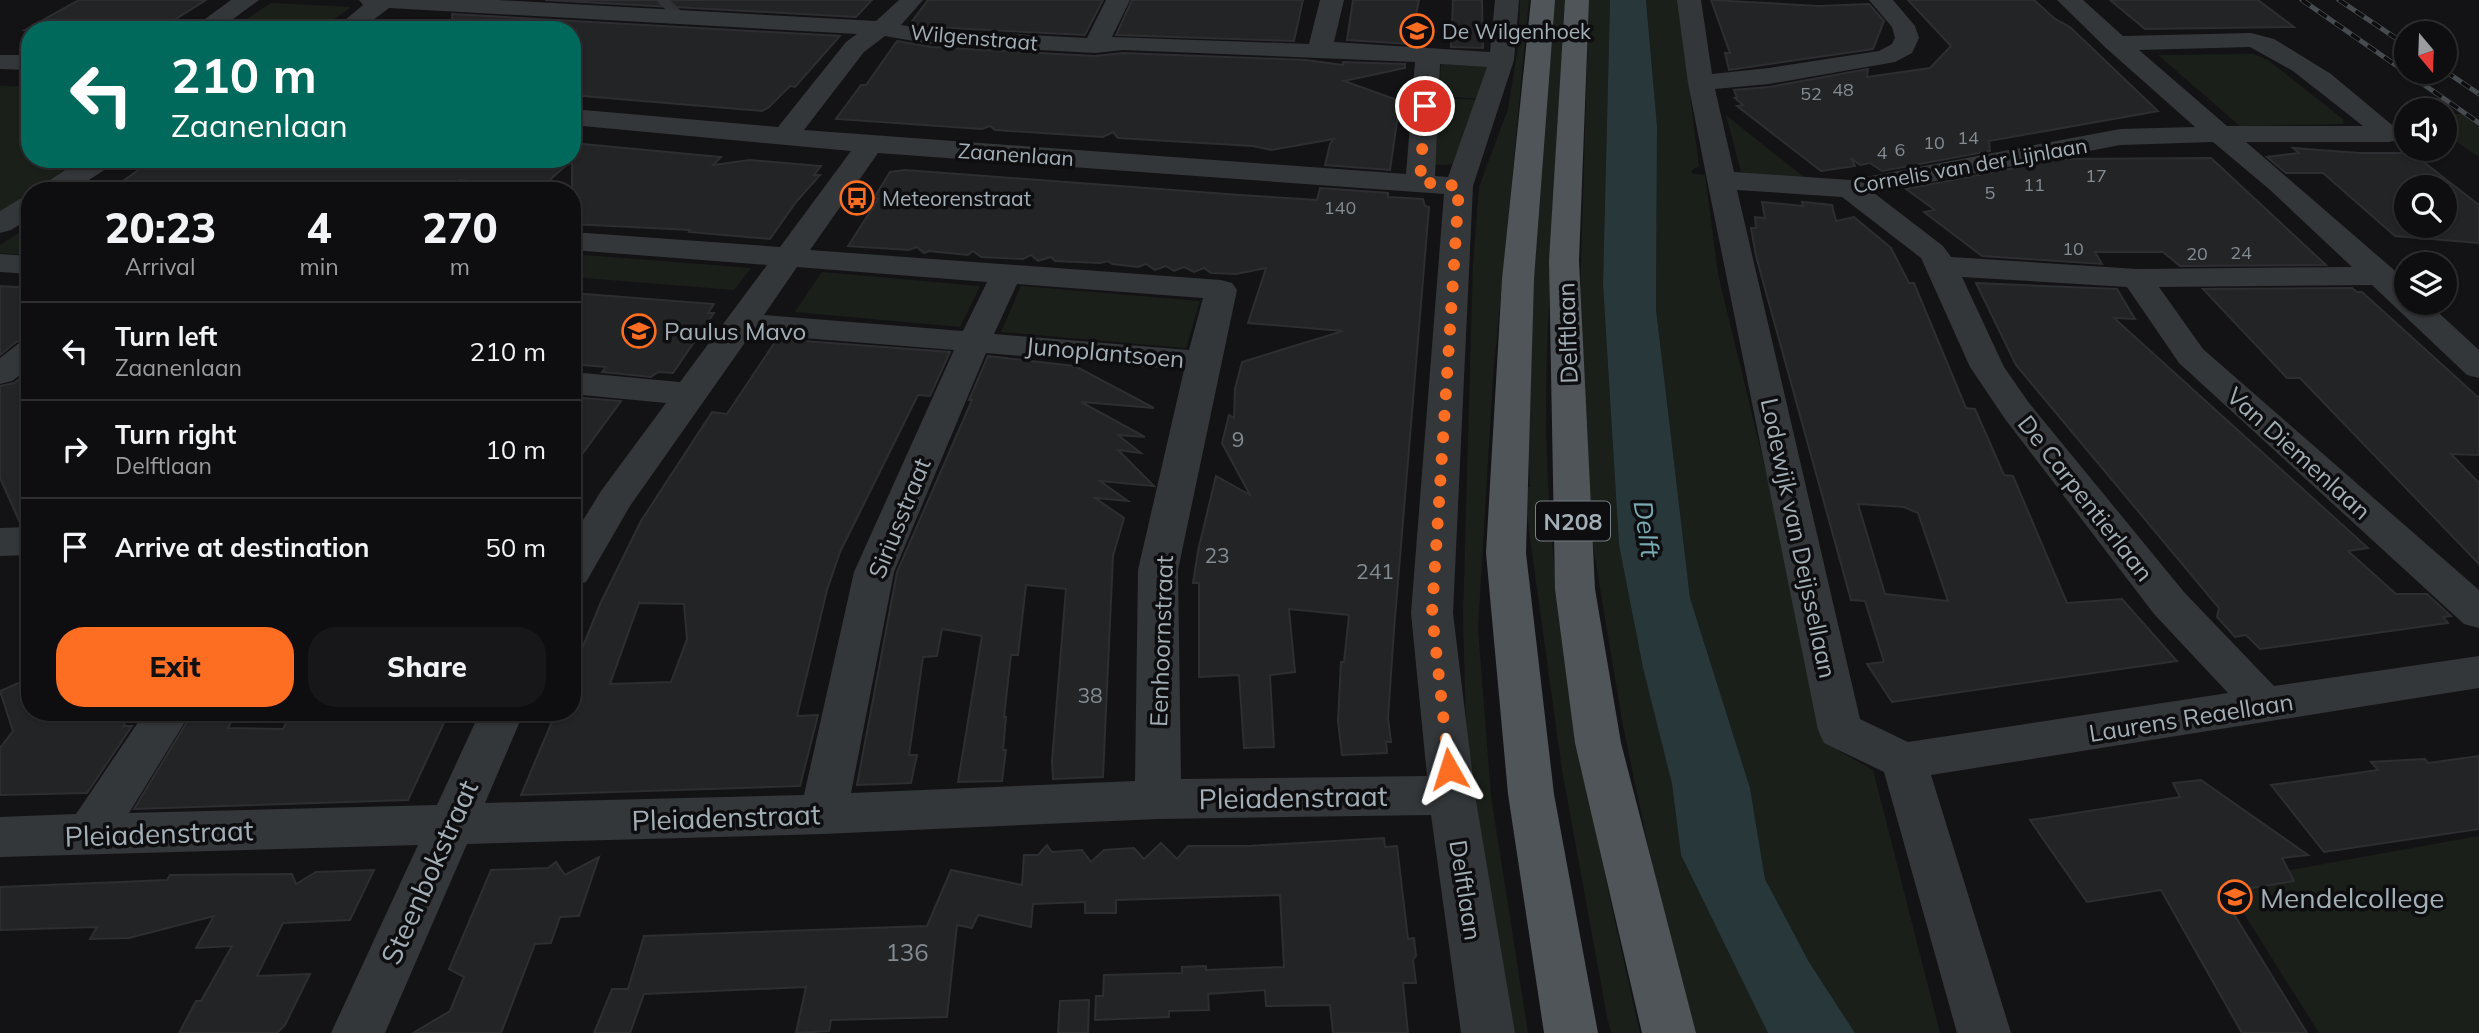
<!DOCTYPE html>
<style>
body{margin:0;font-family:Mulish,sans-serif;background:#171719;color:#f1f3f6;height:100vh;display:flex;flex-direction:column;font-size:26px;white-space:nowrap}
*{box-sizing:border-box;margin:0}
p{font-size:23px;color:#9b9c9f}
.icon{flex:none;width:38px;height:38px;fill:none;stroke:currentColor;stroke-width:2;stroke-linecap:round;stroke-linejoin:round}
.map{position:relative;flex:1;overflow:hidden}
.drawer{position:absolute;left:21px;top:182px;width:560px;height:539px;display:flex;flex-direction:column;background:#0e0e10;border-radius:28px;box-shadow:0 2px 5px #0004,0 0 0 2px #2e2e30}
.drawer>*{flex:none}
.hud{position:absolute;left:21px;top:21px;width:560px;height:147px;border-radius:28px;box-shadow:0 2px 5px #0004,0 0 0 2px #2e2e30;background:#00695c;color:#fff;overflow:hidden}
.needle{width:46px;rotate:161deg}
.fabs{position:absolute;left:2394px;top:21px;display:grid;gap:14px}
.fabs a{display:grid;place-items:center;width:63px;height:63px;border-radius:50%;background:#0e0e10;box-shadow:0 2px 5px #0004,0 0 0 2px #2e2e30;font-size:35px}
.pin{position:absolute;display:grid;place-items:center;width:60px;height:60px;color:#fff;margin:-30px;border:4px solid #fff;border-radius:50%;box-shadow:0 2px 7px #0007}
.me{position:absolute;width:77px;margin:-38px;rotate:354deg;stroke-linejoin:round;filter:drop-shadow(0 0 5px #0008)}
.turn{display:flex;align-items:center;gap:24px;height:147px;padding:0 35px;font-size:32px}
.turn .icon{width:91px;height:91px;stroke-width:2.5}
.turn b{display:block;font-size:49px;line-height:60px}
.eta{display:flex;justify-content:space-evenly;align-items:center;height:119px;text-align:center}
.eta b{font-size:42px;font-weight:800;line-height:49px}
.button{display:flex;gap:14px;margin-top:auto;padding:14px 35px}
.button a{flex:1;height:80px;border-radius:28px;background:#fd6d22;color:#111;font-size:28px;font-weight:800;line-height:80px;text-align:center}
.button a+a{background:#171719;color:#f1f3f6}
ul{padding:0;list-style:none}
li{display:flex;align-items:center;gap:21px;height:98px;padding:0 35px;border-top:2px solid #2e2e30}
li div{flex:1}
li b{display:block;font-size:26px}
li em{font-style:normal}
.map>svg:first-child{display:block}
</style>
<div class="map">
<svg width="2479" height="1033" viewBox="0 0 2479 1033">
<rect width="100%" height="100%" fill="#131315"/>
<g fill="#1a2019">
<path d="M1520 0H1529L1493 377 1478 628 1491 796 1528 1033H1506L1468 796 1463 618 1473 263 1479 187 1508 109 1519 41Z"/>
<path d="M1552 0H1566C1560 70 1558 141 1554 211 1549 301 1543 391 1548 481 1557 667 1599 852 1640 1033H1611L1607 1017 1562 770 1523 487H1530C1521 324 1539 162 1552 0Z"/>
<path d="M1589 0H1610L1603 284 1619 545 1643 668 1672 784 1681 855 1768 1033H1692L1675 974 1623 726 1592 540 1579 330Z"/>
<path d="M1646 0H1678L1699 166 1691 171 1693 174 1705 175 1718 274 1830 737 1839 751 1873 770 1940 1033H1855L1809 962 1765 879 1750 788 1690 598 1656 309 1657 126Z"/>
<path d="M271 3 351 7 319 30H229Z"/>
<path d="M2253 54 2268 60 2343 119 2344 124 2240 126 2158 55Z"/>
<path d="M1441 64 1487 67 1481 99 1439 96Z"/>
<path d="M0 86 30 87V159H80L0 213Z"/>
<path d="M1438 98 1480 100 1456 164 1434 165Z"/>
<path d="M2445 114H2463L2479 124V157L2445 134Z"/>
<path d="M1726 115 1811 183 1741 172Z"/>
<path d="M30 226V255L0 253V245Z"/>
<path d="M572 254 751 268 734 290 572 277Z"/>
<path d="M822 272 980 286 960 327 795 312Z"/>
<path d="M1021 286 1200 301 1186 348 1001 332Z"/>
<path d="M2479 836V1033H2319L2224 882Z"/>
</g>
<path fill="#283739" d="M1610 0H1646L1657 126 1656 309 1690 598 1750 788 1765 879 1809 962 1855 1033H1768L1681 855 1672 784 1643 668 1619 545 1603 284Z"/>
<g fill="#232426" stroke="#2d2e31" stroke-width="2" fill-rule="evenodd">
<path d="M79 0H206L163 27 120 25 112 30H25Z"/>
<path d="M545 0H872L856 17Z"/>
<path d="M928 0H1103L1085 35 931 27 910 24Z"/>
<path d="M1132 0H1303L1294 41 1116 35Z"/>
<path d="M1353 0H1419L1410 44 1347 40Z"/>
<path d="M1453 0H1482L1483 48 1451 47Z"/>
<path d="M1711 0 1819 6 1869 4 1884 21 1873 49 1729 70 1725 53H1730Z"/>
<path d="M1908 0H2034L2055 19 2070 27 2158 111 1989 141 1990 151 1882 171 1870 163 1860 165 1851 158 1855 166 1821 171 1737 106 1743 105 1735 98H1737L1734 90 1769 87 1868 69 1867 77 1930 68 1951 46Z"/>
<path d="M2110 0H2258L2294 27 2145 29Z"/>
<path d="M452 14 840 36 795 87 790 86 768 108 762 111 572 95V32L575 30H452Z"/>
<path d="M897 41 931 47 1095 56 1123 53 1306 60 1343 65V62L1405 64V68L1344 81 1400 101 1390 170 1325 165 1330 144 1334 139 1271 150 1253 146 1118 138 1113 132 1103 137 995 130 990 126 982 129 836 119 861 85H866Z"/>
<path d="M572 143 721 157 713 165 750 160 821 166 814 175H820L796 202 770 239 689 232 690 230 572 224V160L542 187 460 180V191H109L154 159H315L366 163 371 159H572Z"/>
<path d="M2293 148 2360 153H2412L2479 205V243L2395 236 2323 173H2286L2267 157 2299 153ZM2406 187H2445V226H2406Z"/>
<path d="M2211 158 2326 265 2180 266 2163 252H2095L2102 264 1982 256 1924 212 1935 210 1906 189 2061 159Z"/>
<path d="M905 170 1240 195 1317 200 1320 188 1388 193V197L1423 199 1425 206 1429 207 1394 630 1388 718 1391 742H1386L1387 753 1342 755 1338 721 1341 662H1344L1349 615 1289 609 1295 672 1270 675 1274 747 1244 748 1239 675 1199 677V583H1193L1198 551 1216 476 1250 495 1222 443 1229 415 1234 418 1235 389 1242 362 1343 331 1248 323 1266 268 1236 274 1211 273 1204 268 1194 272 1184 267 1174 271 1166 266 1155 270 1146 264 1138 267 1112 264 1108 261 1100 263 1055 261 1051 257 1038 261 1031 255 1023 259 981 257 973 251 968 255 929 251 924 253 917 247 909 250 848 246 875 204 878 199 874 198 890 172Z"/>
<path d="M1762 202 1803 206 1802 202 1832 205 1836 221 1854 217 1891 248 1909 283H1914L1966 408 1975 409 2004 475 2013 476 2067 603 2122 599 2177 661 1892 702 1867 664 1884 662 1865 601 1851 600 1756 256 1751 228H1756L1755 217 1765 218ZM1858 504 1904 507 1918 513 1948 601 1885 594Z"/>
<path d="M1976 283 2117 289 2135 319 2114 318 2368 548 2348 551 2396 594H2427L2451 616 2443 617 2448 623 2260 649 2246 635 2235 637 2217 617 2219 608 2016 365Z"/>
<path d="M0 286 30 288V339L16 342 0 355Z"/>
<path d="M2352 288 2357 292H2362L2479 398V455L2451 454 2479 483V564L2300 378H2287L2203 289Z"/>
<path d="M572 293 714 304 708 313H714L673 373 658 372 651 377 602 372 606 367 572 364Z"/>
<path d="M777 339 950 352 930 396 918 395 840 552 827 590 797 716 818 715 800 786 521 795 556 712H572V673L601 602 641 521 712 412 727 414ZM639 603 684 604 687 639 671 682 610 684Z"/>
<path d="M988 356 1075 366 1154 408 1081 402 1145 437 1118 435 1141 453 1118 450 1154 486 1100 481 1128 501 1095 498 1124 518 1113 556 1103 777 1053 779 1052 761 1066 589 1026 585 1018 655H1011L1004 717H1006L1003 750H1006L1002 781 958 782 982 636 942 629 937 656 923 657 909 755H917L911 783 857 785 897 572 972 400H969Z"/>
<path d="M30 371V438L24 440 30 451V524L21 525 0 478V386L14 383Z"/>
<path d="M583 398 621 401 572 468V412Z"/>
<path d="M30 678V712H133L123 726H132L87 793 0 795V748L13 731 0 691Z"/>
<path d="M193 712H236L228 728 283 729 288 719 377 712H449L408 800 134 809Z"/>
<path d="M2479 756V829L2324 852 2271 785 2378 770 2371 762 2425 759 2428 763Z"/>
<path d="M2201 780 2308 855 2282 858 2294 881 2221 893 2307 1033H2242L2161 890 2087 902 2030 820 2180 797 2173 783Z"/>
<path d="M1384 838 1385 847 1397 846 1408 939 1414 938 1416 956 1413 960 1416 983H1403L1408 1033H1333L1330 1005 1266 1006 1265 990 1208 994 1209 1010 1169 1011V1017L1095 1020 1096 996H1103L1104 975 1182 973V967L1206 966V970L1284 967 1280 895 1116 900V913H1085V902L1033 904 1031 927 978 915 972 928 957 925 947 1017 831 1020 829 1031 796 1033 806 987 644 994 630 1033H594L612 989H628L644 936 927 926 951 870 1022 885 1024 855H1038L1047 845 1052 852 1082 850 1091 862 1104 850 1118 849 1134 848 1144 859 1161 843 1177 859 1188 846H1248Z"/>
<path d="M599 857 579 916 560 917 551 943 535 944 501 1033H413L450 1011 464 977 449 969 491 870 548 868 556 862 565 875Z"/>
<path d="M374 870 350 920 283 923 257 976 310 974 285 1025 277 1033H179L196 1001H201L232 946 196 948 214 916 129 938 90 939 97 927 0 930V887L167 880 170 875 292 874 296 884 316 872Z"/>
<path d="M1089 1000 1088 1033H1058L1060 1001Z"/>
</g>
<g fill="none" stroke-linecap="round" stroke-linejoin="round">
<path stroke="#303235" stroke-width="26" stroke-dasharray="26 13" stroke-linecap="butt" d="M666 10 673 3"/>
<g fill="#33373a" fill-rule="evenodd">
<path d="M231 0H259L218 30H190Z"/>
<path d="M359 0H498L876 21 899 0H923L901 25 931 30 1087 38 1106 0H1130L1112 37 1309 44 1320 0H1344L1334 42 1490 52 1495 0H1519L1514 60 1473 186 1453 613 1475 795 1515 1033H1461L1431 815 1158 819 823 834 467 844 385 1033H331L418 845 0 857V817L76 814 145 712H191L129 813 437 805 480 712H524L485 803 804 795 854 572 954 350 751 334 630 506 586 582 572 586V538L601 491 666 403 572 394V372L680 382 767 265 572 250V232L780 247 851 151 572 125V109L778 127 846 42 857 34 389 8 360 30H333L363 5ZM885 36 931 44 1095 53 1123 50 1415 62 1406 174 804 130 864 52ZM1440 64 1487 67 1448 177 1435 176ZM878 153 1444 194 1411 613 1427 776 1181 779 1178 570 1237 290 1232 283 1221 280 810 250ZM797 267 987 282 963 331 764 315ZM1017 284 1203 298 1189 350 994 334ZM986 353 1184 370 1138 570 1135 781 851 793 894 572Z"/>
<path d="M1677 0H1701L1712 74 1769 68 1879 51 1892 44 1895 38 1892 27 1869 0H1893L1915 26 1919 38 1912 53 1895 62 1769 84 1715 89 1734 172 1850 180 2120 129 2195 127 2106 48 2057 0H2083L2123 36 2251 33 2274 39 2331 74 2403 134 2399 140 2389 142H2246L2393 269 2406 283V303H2428L2479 350V378L2467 375 2372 285 2159 287 2203 349 2479 590V628L2464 624 2179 363 2127 287 1962 277 2004 367 2029 403 2184 592 2274 686 2479 656V688L1931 775 2011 1033H1957L1884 772 1824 743 1818 730 1707 180 1688 83ZM2250 47 2293 71 2363 126H2227L2139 50ZM2213 142 2269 189 2352 267 2137 269 1951 257 1943 246 1874 193 2120 145ZM1737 190 1842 197 1921 258 1970 367 2005 419 2154 614 2228 693 1908 742 1860 719Z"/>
<path d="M0 55H30V70L0 69Z"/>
<path d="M82 159H116L112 165 72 191H38L42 185Z"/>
<path d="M30 196V218L11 230 0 233V211L20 199Z"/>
<path d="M0 254 30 256V274L0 272Z"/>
<path d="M30 341V368L12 381 0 384V358L18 344Z"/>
<path d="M30 527V555L0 556V528Z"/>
</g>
<g fill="#4f5559" fill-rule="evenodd">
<path d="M1531 0H1555L1534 279 1526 553 1554 794 1598 1033H1544L1508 794 1486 553 1502 279Z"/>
<path d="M1565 0H1589L1579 261 1595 589 1621 743 1696 1033H1642L1575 743 1555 589 1549 261Z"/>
</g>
<defs>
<g id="rail">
<path d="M2302 0 2479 123"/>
<path d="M2339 0 2406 45"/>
<path d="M2445 71 2479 94"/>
</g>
</defs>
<use href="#rail" stroke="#464b4f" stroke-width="5"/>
<use href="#rail" stroke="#0e0e10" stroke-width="3.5" stroke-dasharray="10" stroke-linecap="butt"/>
</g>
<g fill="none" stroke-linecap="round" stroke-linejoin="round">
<path stroke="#fd6d22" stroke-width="12" stroke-dasharray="0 21.6" d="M1425 106 1420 182 1459 186 1432 613 1449 769"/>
</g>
<defs>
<symbol id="school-ring" viewBox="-11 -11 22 22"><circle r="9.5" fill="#0e0e10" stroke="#fd6d22" stroke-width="1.5"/><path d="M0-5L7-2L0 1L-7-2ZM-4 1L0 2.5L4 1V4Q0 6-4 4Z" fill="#fd6d22"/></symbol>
<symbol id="bus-ring" viewBox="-11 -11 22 22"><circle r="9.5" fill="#0e0e10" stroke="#fd6d22" stroke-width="1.5"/><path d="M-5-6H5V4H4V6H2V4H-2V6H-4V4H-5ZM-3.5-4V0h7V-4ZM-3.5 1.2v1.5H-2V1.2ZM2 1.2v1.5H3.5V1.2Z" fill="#fd6d22"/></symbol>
</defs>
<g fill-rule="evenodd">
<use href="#school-ring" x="1398" y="12" width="38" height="38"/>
<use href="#bus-ring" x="838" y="179" width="38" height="38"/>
<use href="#school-ring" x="620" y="312" width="38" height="38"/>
<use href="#school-ring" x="2216" y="878" width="38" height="38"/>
</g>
<g text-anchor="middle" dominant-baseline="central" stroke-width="7" stroke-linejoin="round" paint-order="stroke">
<g font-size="18" fill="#838c92">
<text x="1843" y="89">48</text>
<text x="1811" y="93">52</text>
<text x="1968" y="137">14</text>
<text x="1934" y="142">10</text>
<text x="1900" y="149">6</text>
<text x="1882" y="152">4</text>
<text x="2096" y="175">17</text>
<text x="2034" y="184">11</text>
<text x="1990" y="192">5</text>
<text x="1340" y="207">140</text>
<text x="2073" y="248">10</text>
<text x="2241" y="252">24</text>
<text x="2197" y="253">20</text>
</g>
<g font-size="21" fill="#a3afb6" stroke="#0e0e10" text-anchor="start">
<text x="1442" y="31">De Wilgenhoek</text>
<text x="882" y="198">Meteorenstraat</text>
</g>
<g font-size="21" fill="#a3afb6" stroke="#0e0e10">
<text transform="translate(974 37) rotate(5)">Wilgenstraat</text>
<text transform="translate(1016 154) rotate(4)">Zaanenlaan</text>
<text transform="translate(1970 165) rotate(-10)">Cornelis van der Lijnlaan</text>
</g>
<g font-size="21" fill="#838c92">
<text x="1238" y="439">9</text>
<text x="1217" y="555">23</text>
<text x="1375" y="571">241</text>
<text x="1090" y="695">38</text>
</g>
<rect fill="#0e0e10" stroke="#767f84" stroke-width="2" x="1536" y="501.5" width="74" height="39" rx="5"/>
<g font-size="23" font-weight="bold" fill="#a3afb6">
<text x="1573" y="521">N208</text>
</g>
<g font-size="24" fill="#a3afb6" stroke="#0e0e10" text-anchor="start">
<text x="664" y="331">Paulus Mavo</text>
</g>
<g font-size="24" fill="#a3afb6" stroke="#0e0e10">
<text transform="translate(1567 333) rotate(-92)">Delftlaan</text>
<text transform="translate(1105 352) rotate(5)">Junoplantsoen</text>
<text transform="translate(2299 453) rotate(42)">Van Diemenlaan</text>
<text transform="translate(2086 498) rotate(52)">De Carpentierlaan</text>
<text transform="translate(899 518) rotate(-68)">Siriusstraat</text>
<text transform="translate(1799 538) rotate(78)">Lodewijk van Deijssellaan</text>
<text transform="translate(1161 641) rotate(-88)">Eenhoornstraat</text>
<text transform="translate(2191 717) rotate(-9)">Laurens Reaellaan</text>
<text transform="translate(1466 890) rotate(81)">Delftlaan</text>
</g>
<g font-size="24" fill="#838c92">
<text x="907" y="952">136</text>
</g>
<g font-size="26" font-style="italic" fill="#78abb4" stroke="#0e0e10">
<text transform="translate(1647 529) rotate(82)">Delft</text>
</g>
<g font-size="28" fill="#a3afb6" stroke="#0e0e10">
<text transform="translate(1293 797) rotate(-1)">Pleiadenstraat</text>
<text transform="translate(726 817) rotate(-2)">Pleiadenstraat</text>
<text transform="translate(159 833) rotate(-2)">Pleiadenstraat</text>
<text transform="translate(429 872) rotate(-66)">Steenbokstraat</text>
</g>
<g font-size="28" fill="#a3afb6" stroke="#0e0e10" text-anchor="start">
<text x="2260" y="897">Mendelcollege</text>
</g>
</g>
</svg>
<div class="fabs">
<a><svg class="needle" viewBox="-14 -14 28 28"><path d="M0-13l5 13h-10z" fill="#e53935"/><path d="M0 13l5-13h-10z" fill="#9b9c9f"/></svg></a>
<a><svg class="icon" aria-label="sound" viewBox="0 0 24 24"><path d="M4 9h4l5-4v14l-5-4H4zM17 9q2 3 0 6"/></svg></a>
<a><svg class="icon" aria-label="search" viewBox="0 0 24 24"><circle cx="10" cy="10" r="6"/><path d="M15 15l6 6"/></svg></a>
<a><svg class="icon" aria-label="layers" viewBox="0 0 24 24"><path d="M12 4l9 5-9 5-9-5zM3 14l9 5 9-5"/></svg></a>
</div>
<div class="pin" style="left:1425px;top:106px;background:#d93025"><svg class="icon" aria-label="arrive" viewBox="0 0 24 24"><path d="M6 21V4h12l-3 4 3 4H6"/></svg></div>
<svg class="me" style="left:1449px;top:769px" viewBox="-20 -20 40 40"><path d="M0-17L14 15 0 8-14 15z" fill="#fd6d22" stroke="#fff" stroke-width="4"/></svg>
<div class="hud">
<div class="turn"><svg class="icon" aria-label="left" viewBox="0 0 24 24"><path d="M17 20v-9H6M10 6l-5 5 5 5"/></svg><div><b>210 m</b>Zaanenlaan</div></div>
</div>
<section class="drawer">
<div class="eta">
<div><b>20:23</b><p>Arrival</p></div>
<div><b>4</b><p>min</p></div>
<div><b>270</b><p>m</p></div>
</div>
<ul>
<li><svg class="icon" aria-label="left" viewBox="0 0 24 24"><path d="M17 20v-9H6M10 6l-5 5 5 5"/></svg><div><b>Turn left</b><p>Zaanenlaan</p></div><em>210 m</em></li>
<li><svg class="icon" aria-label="right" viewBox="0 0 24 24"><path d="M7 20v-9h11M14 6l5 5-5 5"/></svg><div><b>Turn right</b><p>Delftlaan</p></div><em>10 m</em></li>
<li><svg class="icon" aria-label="arrive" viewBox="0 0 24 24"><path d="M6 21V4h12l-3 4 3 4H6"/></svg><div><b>Arrive at destination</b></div><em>50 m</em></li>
</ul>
<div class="button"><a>Exit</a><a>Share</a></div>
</section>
</div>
